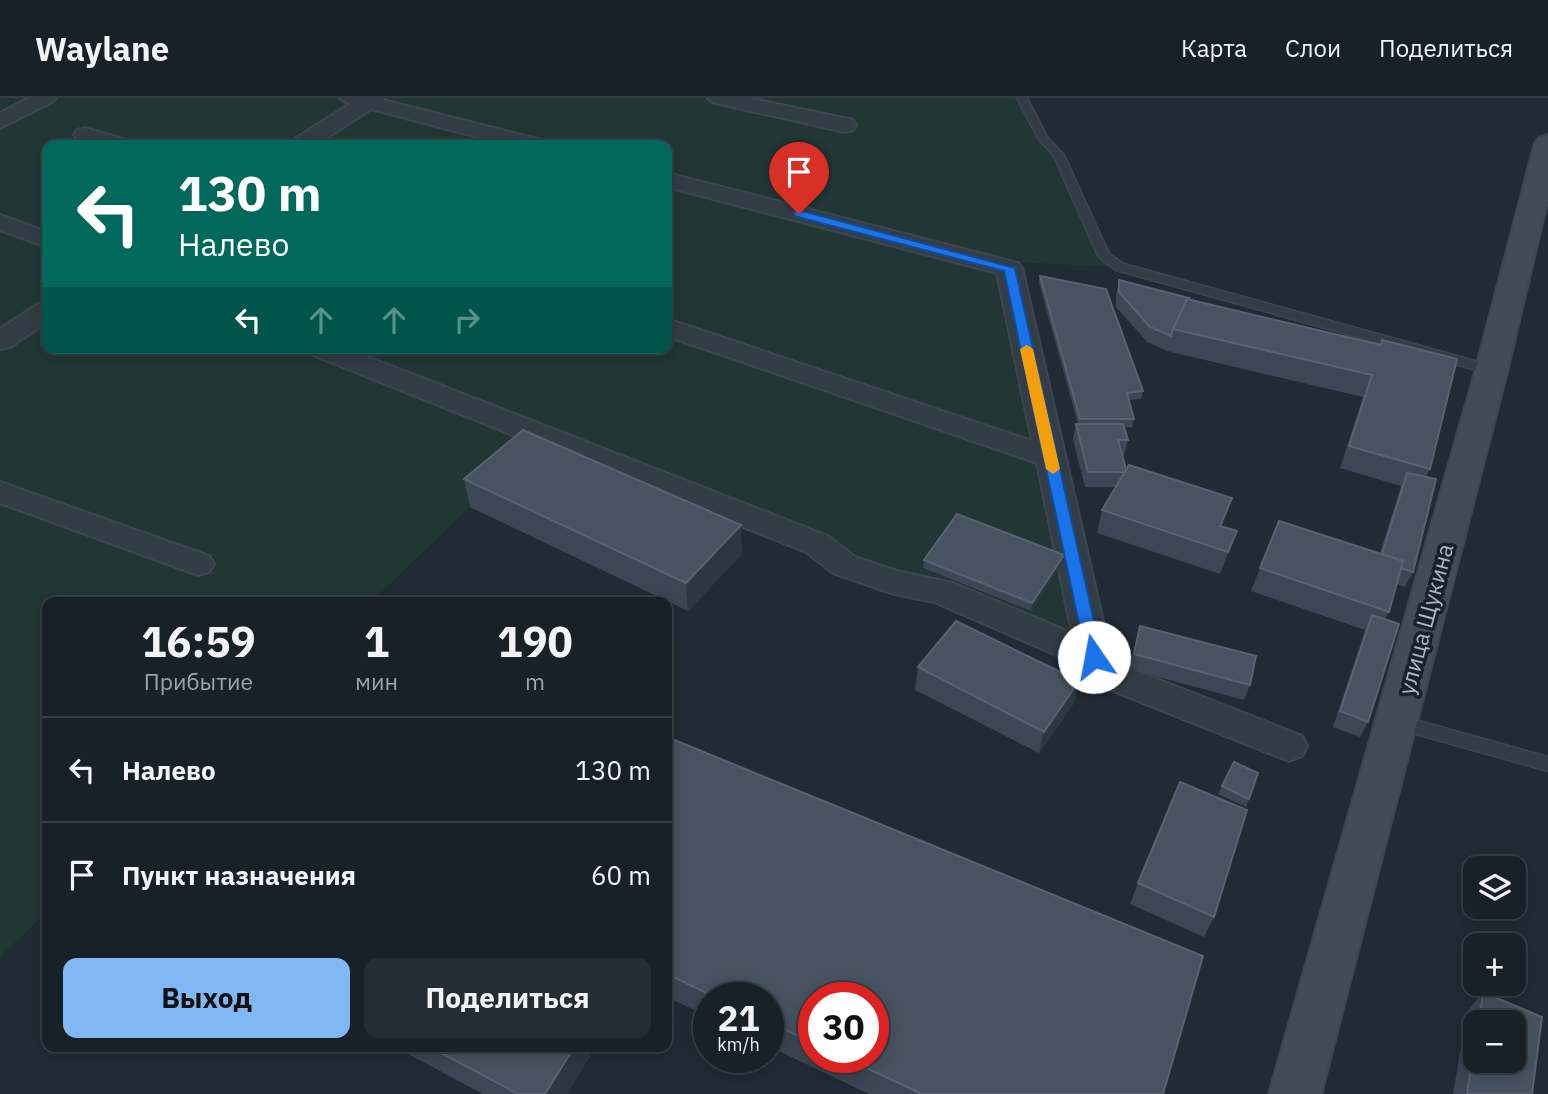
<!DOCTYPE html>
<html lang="ru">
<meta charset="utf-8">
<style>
body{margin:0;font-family:"IBM Plex Sans",sans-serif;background:#252d34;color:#f1f3f6;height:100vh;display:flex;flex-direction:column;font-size:26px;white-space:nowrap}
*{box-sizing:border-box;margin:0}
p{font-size:23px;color:#9fa3a8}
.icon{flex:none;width:38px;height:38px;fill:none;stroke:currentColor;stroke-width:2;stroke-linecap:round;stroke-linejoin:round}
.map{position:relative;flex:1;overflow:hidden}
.side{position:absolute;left:42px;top:499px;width:630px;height:455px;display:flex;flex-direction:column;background:#182028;border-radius:14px;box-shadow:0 4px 18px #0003,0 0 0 2px #363e45}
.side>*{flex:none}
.top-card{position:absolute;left:42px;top:42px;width:630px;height:214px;border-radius:14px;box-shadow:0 4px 18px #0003,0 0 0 2px #363e45;background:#00695c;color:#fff;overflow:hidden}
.fabs{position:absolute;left:1463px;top:758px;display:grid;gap:14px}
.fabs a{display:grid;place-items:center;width:63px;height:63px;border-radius:14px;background:#182028;box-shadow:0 4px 18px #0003,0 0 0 2px #363e45;font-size:35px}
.speed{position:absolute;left:693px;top:884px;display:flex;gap:14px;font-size:35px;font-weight:700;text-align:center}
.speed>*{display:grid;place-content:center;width:91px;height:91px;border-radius:50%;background:#182028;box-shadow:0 4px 18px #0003,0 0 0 2px #363e45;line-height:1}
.speed small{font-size:18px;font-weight:400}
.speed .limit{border:10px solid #d22;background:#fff;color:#111}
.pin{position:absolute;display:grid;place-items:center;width:60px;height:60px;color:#fff;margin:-72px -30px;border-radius:50% 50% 50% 0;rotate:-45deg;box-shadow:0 0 7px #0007}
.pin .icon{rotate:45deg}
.me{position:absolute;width:77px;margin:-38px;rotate:348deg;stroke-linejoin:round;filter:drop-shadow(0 0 5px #0008)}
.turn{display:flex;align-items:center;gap:24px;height:147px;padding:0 21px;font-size:32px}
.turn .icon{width:91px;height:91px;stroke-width:2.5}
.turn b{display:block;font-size:49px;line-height:60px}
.lanes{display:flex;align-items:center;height:66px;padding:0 21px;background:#0003;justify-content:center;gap:35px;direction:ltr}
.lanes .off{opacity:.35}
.eta{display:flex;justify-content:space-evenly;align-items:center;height:119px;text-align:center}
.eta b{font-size:42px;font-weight:700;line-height:49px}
.button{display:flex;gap:14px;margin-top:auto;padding:14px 21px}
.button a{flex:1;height:80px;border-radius:14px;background:#80b8f4;color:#111;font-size:28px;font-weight:700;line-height:80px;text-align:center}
.button a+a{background:#252d34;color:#f1f3f6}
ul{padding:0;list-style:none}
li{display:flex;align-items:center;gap:21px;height:105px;padding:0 21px;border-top:2px solid #363e45}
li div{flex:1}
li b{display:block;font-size:26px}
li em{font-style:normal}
header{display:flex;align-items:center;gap:42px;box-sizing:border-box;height:98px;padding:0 35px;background:#182028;border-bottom:2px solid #363e45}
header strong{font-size:33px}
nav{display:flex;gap:38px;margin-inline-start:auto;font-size:24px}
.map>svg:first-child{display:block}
</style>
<header>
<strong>Waylane</strong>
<nav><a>Карта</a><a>Слои</a><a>Поделиться</a></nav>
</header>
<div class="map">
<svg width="1548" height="996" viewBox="0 0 1548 996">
<rect width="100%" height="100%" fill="#202b35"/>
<path fill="#223636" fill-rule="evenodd" d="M0 0H1022L1043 40 1059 57 1120 169 1009 164 1094 559 543 339 371 504H47V814L0 859ZM47 47H667V250H47Z"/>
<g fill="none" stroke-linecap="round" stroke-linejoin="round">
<defs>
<g id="lane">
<path d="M1017 0H1027L1047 39 1064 57 1109 156 1124 166 1497 269 1499 272 1497 275H1487L1116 172 1098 158 1054 58 1038 40Z"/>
<path d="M1397 617 1548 659V673L1391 629 1388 624 1391 619Z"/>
</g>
<g id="street">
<path d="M29 0H56L52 4 0 30V15Z"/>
<path d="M340 0H385L383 2 541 42 544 47H508L371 11 316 47H290L293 42 350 6Z"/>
<path d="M708 0H749L853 22 856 27 853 32 845 34 719 6 712 4Z"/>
<path d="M85 30 127 42 130 47C114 48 85 52 74 37L77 32Z"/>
<path d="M667 75 1018 165 1022 170 1110 553 1132 571 1302 638 1307 648 1302 658 1289 663 1276 658 1108 591 1082 568 934 504 894 496 833 475 806 454 310 256 307 250H345L828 438 855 459 897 473 953 485 1072 535 1037 365 667 238V221L1032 343 997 175 667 89Z"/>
<path d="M0 117 47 134V149L0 132Z"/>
<path d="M47 204V224L10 249 0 251V231L38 206Z"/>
<path d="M0 384 209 458 214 466 209 474 198 477 0 405Z"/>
</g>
<path id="secondary" d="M1548 37V100L1506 278 1321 996H1269L1474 278 1535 45 1539 40Z"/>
</defs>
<use href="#lane" stroke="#3c464f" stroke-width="3"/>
<use href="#street" stroke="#3c464f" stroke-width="4"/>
<use href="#secondary" stroke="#3c464f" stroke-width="4"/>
<use href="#lane" fill="#333d46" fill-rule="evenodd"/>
<use href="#street" fill="#333d46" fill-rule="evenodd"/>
<use href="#secondary" fill="#414c59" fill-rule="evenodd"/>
</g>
<g fill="#3b4754" fill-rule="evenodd">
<path d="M1040 178 1143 293 1141 301 1129 302 1134 321 1132 329H1124L1128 342 1124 358H1122L1126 371 1225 422 1222 428 1237 433 1220 476 1097 435 1102 412 1116 389H1085L1073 341 1076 326H1078L1039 185Z"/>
<path d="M1119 182 1189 201 1381 247 1430 371 1426 379 1413 474 1405 489 1397 486 1389 514 1385 521 1368 624 1360 639 1333 629 1365 532 1251 493 1260 470 1380 455 1401 388 1340 370 1363 299 1167 253 1147 244 1116 209V197Z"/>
<path d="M464 381 742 456 688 513 470 409Z"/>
<path d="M924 462 1062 465 1031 513 923 470Z"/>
<path d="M1140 528 1250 587 1244 602 1129 571Z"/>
<path d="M918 569 1079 583 1074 605 1039 655 915 592Z"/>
<path d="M667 639 1163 996H869L768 948V900H709V919L667 899ZM814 900 873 959H814Z"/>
<path d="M1222 688 1249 701 1246 709 1218 696Z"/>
<path d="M1138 785 1214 819 1204 839 1130 806Z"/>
<path d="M1483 894 1542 919 1532 996H1453L1467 914ZM1475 924H1514V962H1475Z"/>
<path d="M393 948H596L567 996H483Z"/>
</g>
<g fill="#2b3743">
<path d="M1232 400 1225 422 1212 450 1220 428Z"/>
<path d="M741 427 742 456 688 513 686 485Z"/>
<path d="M1237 433 1229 455 1220 476 1228 454Z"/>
<path d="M1064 457 1062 465 1031 513 1032 505Z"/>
<path d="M1079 583 1074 605 1039 655 1044 634Z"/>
<path d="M575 948H596L567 996H545Z"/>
</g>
<g fill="#475360" stroke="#576370" stroke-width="2">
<path d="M1040 178 1106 191 1143 293 1127 295 1134 321H1080Z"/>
<path d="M1119 182 1189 200 1188 201H1187L1173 231 1171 238 1150 229 1119 194Z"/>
<path d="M1187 201 1381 247 1382 242 1457 261 1430 371 1349 348 1372 277 1173 231Z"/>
<path d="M1076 326H1123L1128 342H1118L1126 371 1125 374H1088Z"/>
<path d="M523 332 741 427 686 485 464 381Z"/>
<path d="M1129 367 1232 400 1220 428 1237 433 1228 454 1102 412Z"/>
<path d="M1407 375 1436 381 1413 474 1401 470 1403 463 1382 456Z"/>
<path d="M957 416 1064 457 1032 505 924 462Z"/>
<path d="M1279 423 1403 463 1389 514 1260 470Z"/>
<path d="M1372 517 1399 526 1368 624 1340 613Z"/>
<path d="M956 523 1079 583 1044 634 918 569Z"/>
<path d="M1140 528 1256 558 1250 587 1134 556Z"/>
<path d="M667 639 1203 858 1163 996H922L843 959H873V900H814V945L768 924V900H717L667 876Z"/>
<path d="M1234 664 1258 675 1249 701 1222 688Z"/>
<path d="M1180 684 1247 712 1214 819 1138 785Z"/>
<path d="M1483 894 1542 919 1532 996H1467L1475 944V962H1514V924H1479Z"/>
<path d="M428 948H575L545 996H518Z"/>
</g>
<path fill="#1a73e8" stroke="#114b97" stroke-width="2" d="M799 112 1015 170 1102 559 1100 563 1094 565 1086 559 1004 173 794 118V113Z"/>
<path fill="#f59e0b" d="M1027 247 1033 251 1060 371 1053 376 1046 371 1020 251Z"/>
<g text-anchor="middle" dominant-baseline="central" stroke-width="7" stroke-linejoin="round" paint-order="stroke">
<g font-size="23" fill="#adb7c3" stroke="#19222a">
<text transform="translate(1425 521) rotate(-75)">улица Щукина</text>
</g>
</g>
</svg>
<div class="fabs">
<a><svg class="icon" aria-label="layers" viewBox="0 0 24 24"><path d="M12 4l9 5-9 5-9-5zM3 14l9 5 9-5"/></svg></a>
<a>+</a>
<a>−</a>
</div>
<div class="speed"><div>21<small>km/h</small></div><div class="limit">30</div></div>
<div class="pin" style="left:799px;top:116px;background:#d93025"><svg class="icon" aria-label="arrive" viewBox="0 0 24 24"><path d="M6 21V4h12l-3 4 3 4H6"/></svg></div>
<svg class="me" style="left:1094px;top:559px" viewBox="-20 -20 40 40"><circle r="19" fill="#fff"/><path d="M0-13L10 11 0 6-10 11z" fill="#1a73e8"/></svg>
<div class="top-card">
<div class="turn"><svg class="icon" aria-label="left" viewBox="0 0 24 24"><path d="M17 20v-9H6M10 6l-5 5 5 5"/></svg><div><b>130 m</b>Налево</div></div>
<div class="lanes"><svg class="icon" aria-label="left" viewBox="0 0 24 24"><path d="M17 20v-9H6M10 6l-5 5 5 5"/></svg><svg class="icon off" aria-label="ahead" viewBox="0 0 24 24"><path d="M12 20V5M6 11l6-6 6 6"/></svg><svg class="icon off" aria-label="ahead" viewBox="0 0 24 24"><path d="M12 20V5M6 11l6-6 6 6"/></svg><svg class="icon off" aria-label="right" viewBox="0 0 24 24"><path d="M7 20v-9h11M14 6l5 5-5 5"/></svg></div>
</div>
<section class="side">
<div class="eta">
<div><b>16:59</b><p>Прибытие</p></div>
<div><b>1</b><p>мин</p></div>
<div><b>190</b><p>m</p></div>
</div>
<ul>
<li><svg class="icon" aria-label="left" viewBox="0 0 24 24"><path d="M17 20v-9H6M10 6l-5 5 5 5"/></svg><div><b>Налево</b></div><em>130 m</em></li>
<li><svg class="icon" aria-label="arrive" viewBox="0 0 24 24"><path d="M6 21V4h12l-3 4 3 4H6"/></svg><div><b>Пункт назначения</b></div><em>60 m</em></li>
</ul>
<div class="button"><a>Выход</a><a>Поделиться</a></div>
</section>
</div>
